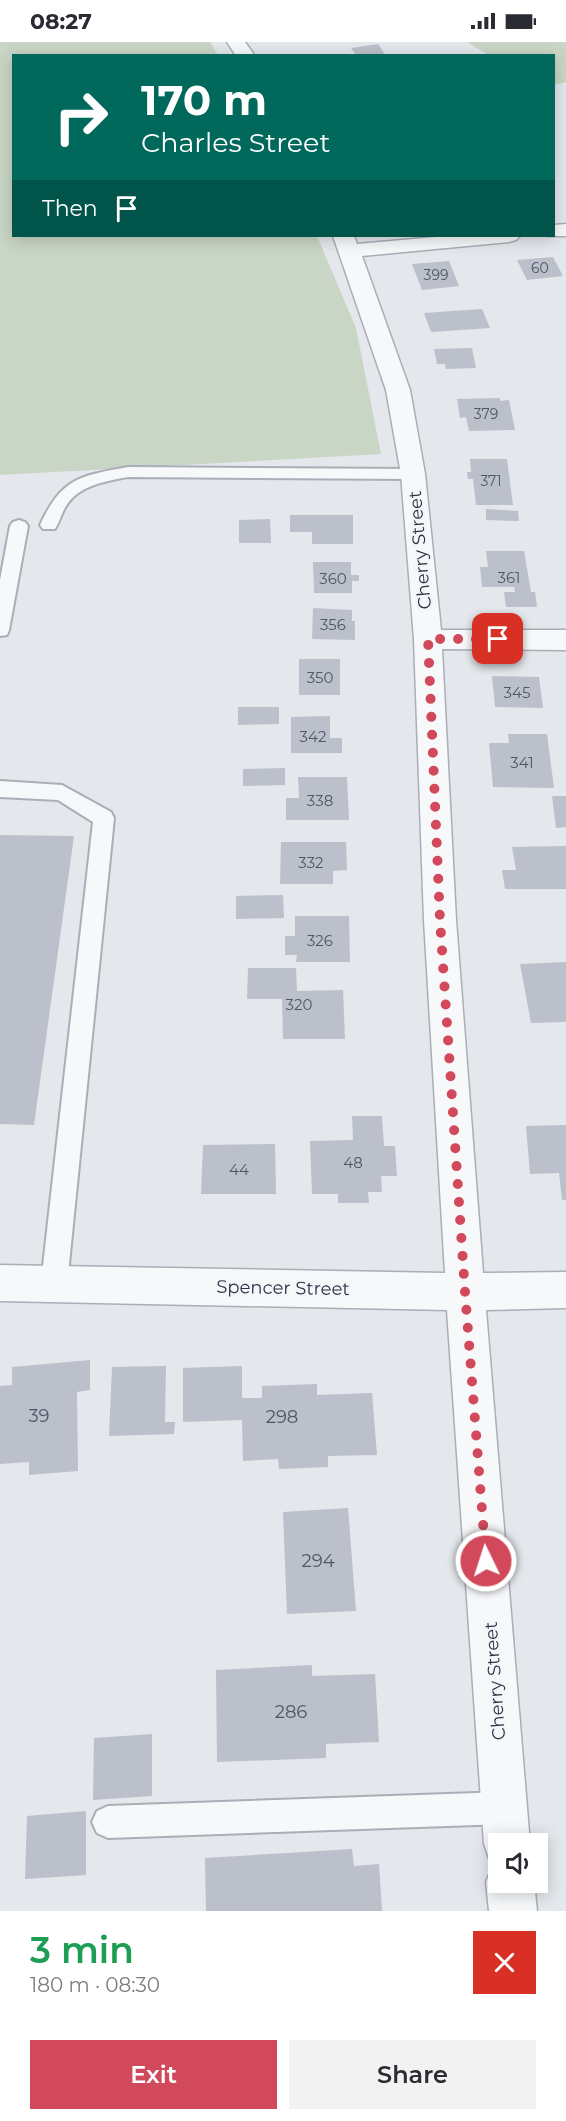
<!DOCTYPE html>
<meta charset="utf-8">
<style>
body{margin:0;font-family:Montserrat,sans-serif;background:#f2f2f3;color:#2b2b33;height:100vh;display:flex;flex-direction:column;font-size:22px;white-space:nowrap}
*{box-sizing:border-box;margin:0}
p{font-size:20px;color:#7c7c81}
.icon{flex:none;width:33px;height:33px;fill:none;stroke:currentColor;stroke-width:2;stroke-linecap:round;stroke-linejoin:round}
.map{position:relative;height:1869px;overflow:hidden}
.drawer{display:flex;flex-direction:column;background:#fff;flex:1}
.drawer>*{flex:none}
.guide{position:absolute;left:12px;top:12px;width:543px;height:183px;border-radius:0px;box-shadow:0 3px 15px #0003;background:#00695c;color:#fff;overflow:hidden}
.fabs{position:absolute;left:488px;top:1791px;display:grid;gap:12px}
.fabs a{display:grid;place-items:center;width:60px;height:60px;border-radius:0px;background:#fff;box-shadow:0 3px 15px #0003;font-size:30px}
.pin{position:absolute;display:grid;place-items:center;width:51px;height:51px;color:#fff;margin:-26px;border-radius:12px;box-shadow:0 3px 9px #0006}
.me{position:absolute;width:66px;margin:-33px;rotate:356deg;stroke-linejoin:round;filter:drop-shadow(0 0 4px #0008)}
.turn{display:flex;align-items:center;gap:21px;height:126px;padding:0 30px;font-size:27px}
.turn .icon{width:78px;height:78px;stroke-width:2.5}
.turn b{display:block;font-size:42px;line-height:51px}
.then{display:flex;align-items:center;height:57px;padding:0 30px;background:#0003;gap:12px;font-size:22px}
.round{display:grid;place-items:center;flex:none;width:63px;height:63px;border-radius:0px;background:#f2f2f3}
.head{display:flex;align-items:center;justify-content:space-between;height:102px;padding:0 30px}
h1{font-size:36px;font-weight:600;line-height:45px;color:#1e9e55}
.primary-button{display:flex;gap:12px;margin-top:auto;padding:12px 30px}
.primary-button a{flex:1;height:69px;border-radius:0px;background:#d1495b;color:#fff;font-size:24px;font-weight:600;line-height:69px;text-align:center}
.primary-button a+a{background:#f2f2f3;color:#2b2b33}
.status{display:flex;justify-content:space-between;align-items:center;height:42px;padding:0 30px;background:#fff;direction:ltr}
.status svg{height:16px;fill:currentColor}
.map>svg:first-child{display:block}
</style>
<div class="status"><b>08:27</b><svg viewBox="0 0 49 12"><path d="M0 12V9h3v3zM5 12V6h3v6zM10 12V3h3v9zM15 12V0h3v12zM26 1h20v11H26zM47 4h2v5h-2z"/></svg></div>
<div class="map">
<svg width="566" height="1869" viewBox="0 0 566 1869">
<rect width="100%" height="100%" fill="#e4e7ec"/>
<g fill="#c9d6c5">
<path d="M0 0H210L218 13 14 14V194H317L356 286 381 412 0 433Z"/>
<path d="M467 0H566V40L554 43V14L488 13Z"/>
</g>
<g fill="#bbc0ca">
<path d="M378 2 386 14H357L351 6Z"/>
<path d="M553 215 563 234 527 238 517 218Z"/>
<path d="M449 219 459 244 422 248 412 222Z"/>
<path d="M482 267 490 286 431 290 424 271Z"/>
<path d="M472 306 476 326 446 327 445 322H437L434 307Z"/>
<path d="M500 356V359L509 358 515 388 469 389 466 375 460 376 457 357Z"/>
<path d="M470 417H507L513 463H476L473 437H468L467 430H471Z"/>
<path d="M486 467 518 469 519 479 486 478Z"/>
<path d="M290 473H353V502H312V490H290Z"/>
<path d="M270 477 271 501H239V478Z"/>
<path d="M486 509H524L531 550H535L537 565H506L504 550H515L514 545H482L480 525H488Z"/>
<path d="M313 520H351V533H359V539H352V551H314Z"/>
<path d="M313 566 352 568V579H355V598L312 597Z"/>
<rect x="299" y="617" width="41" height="36"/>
<path d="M492 634 539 635 543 666 495 665Z"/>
<path d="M238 665H279V682L238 683Z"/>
<path d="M330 674V696H342V711H291V675Z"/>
<path d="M508 692H547L554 746 493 745 489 701H509Z"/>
<path d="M285 726V743L243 744V727Z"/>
<path d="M298 735H347L349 778H286V756H299Z"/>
<path d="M552 754H566V785L556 786Z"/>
<path d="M0 793 74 794 34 1083 0 1082Z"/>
<path d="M281 800H346L347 828 333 829V842H280Z"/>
<path d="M566 804V847H505L502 828H516L512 805Z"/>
<path d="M283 853 284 876 236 877V854Z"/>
<path d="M295 874H349L350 920H296L297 913H285V894H295Z"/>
<path d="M566 920V980L531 981 520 922Z"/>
<path d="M248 926H296L297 949 343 948 345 997H283L282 957H247Z"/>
<path d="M352 1074H382L384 1104H395L397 1134H381L382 1150H368L369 1161H338V1152H312L310 1099 353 1098Z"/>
<path d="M566 1083V1158H562L559 1131 530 1132 526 1084Z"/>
<path d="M275 1102 276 1152H201L203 1103Z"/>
<path d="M90 1318V1348L77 1350 78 1429 29 1433V1420L0 1422V1344L12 1343V1325Z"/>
<path d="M166 1324 165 1380H175L174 1392 109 1394 112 1325Z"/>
<path d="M242 1324V1356H262V1344L317 1342V1353L372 1351 377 1413 328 1414V1425L279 1427 278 1417 243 1419 242 1378 183 1380V1326Z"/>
<path d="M348 1466 356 1569 287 1572 283 1470Z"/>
<path d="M312 1623V1634L375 1632 379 1700 326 1702V1716L217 1720 216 1628Z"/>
<path d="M152 1692V1754L93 1758 94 1696Z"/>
<path d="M86 1769V1833L25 1837 27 1774Z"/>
<path d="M352 1807 354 1824 379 1822 382 1869H206L205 1816Z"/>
</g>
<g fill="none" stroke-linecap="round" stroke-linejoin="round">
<defs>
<g id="service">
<path d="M128 425 413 427 419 428 422 432 419 436 413 437 128 435C107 439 81 443 68 461 62 469 60 479 55 487H43L40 483C62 436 79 434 128 425Z"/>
<path d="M19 478 25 480 28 484 9 588 7 593 0 594V538L10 484 13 480Z"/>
<path d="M0 739 62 743 111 770 114 776 67 1242 63 1251 54 1254 45 1251 41 1242 93 780 58 758 0 755Z"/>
<path d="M505 1750 516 1755 521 1766 516 1777 505 1782 108 1796 97 1791 92 1780 97 1769 108 1764Z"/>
</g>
<g id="minor">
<path d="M227 0H245L255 14H236Z"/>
<path d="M566 182V194H547H554V183Z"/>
<path d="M333 194H354L357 202 447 194H520L516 198 509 200 362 214 410 348 425 432 441 588H566V608L442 607 456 878 483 1231 566 1230V1266L486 1268 530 1802H498V1840H534L537 1869H489L486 1840 493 1823 497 1821 490 1819 484 1802 447 1268 0 1259V1223L445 1231 424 878 414 597 401 432 386 348Z"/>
</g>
</defs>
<use href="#service" stroke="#a9aeb7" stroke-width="4"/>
<use href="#minor" stroke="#a9aeb7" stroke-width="3"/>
<use href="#service" fill="#f7f8fa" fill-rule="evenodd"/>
<use href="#minor" fill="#f7f8fa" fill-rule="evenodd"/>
</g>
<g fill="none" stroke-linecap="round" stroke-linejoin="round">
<path stroke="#d1495b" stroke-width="10" stroke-dasharray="0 18" d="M486 1519 465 1250 440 878 428 597H498"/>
</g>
<g text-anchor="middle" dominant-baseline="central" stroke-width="5" stroke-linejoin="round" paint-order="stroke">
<g font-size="14" fill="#4f5766">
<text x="540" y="226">60</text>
<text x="436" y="233">399</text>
<text x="486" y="372">379</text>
<text x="491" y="439">371</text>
</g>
<g font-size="15" fill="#4f5766">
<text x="509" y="535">361</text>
<text x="333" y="536">360</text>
<text x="333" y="582">356</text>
<text x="320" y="635">350</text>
<text x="517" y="650">345</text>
<text x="313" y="694">342</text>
<text x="522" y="720">341</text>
<text x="320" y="758">338</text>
<text x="311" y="820">332</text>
<text x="320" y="898">326</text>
<text x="299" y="962">320</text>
<text x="353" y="1120">48</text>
<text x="239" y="1127">44</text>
</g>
<g font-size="18" fill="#2b3445" stroke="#f4f6f9">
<text transform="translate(420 508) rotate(-95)">Cherry Street</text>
<text transform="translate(283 1246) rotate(1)">Spencer Street</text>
<text transform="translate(495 1639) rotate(-94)">Cherry Street</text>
</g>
<g font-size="18" fill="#4f5766">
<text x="39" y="1374">39</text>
<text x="282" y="1375">298</text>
<text x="318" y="1519">294</text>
<text x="291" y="1670">286</text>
</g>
</g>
</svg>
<div class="fabs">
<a><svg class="icon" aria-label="sound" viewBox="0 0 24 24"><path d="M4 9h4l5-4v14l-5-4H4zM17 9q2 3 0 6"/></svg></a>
</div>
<div class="pin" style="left:498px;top:597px;background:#d93025"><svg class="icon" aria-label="arrive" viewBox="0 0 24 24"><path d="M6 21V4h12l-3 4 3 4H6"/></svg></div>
<svg class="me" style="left:486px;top:1519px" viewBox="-20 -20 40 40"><circle r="17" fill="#d1495b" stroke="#fff" stroke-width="3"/><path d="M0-11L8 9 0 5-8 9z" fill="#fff"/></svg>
<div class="guide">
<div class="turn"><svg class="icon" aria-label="right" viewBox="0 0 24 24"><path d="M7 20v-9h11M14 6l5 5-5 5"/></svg><div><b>170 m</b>Charles Street</div></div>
<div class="then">Then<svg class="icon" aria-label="arrive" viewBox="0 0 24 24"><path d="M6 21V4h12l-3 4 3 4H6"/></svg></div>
</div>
</div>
<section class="drawer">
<div class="head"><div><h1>3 min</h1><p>180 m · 08:30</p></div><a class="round" style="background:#d93025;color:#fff"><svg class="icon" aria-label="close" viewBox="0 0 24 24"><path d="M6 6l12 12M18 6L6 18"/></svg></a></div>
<div class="primary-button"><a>Exit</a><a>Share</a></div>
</section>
